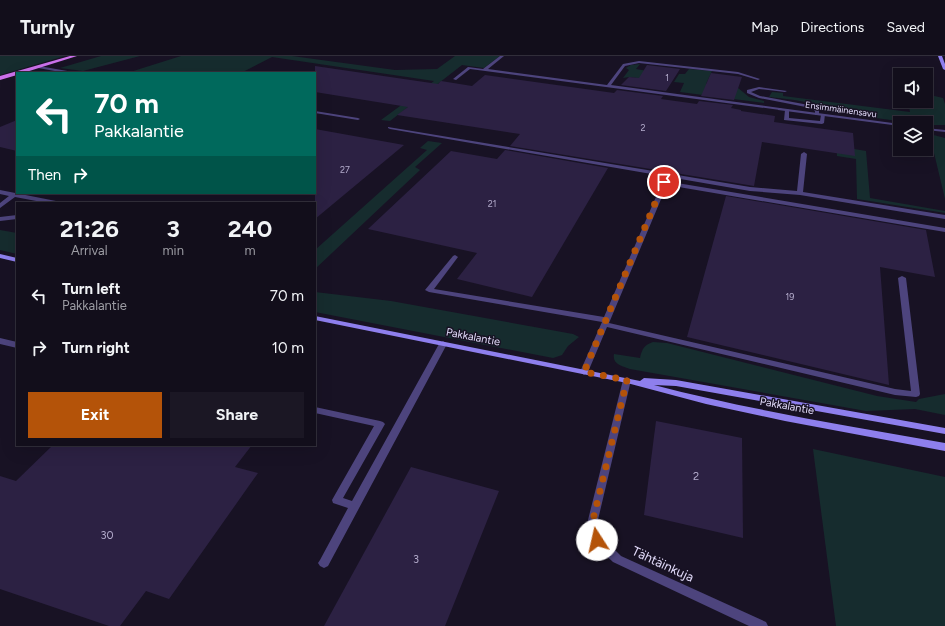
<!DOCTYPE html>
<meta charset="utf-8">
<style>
body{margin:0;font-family:Figtree,sans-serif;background:#1b1724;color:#f1f3f6;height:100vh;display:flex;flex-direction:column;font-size:15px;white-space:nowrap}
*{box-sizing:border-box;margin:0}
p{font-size:13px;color:#9c9ca3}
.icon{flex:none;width:22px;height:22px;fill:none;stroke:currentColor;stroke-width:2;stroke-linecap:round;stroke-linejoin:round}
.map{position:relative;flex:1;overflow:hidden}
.sheet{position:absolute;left:16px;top:146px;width:300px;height:244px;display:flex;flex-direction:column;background:#120e1b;border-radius:0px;box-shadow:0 4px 16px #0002,0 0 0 1px #312e3a}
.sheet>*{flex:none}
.guide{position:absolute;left:16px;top:16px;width:300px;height:122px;border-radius:0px;box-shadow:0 4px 16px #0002,0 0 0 1px #312e3a;background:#00695c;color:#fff;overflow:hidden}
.tools{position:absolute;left:893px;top:12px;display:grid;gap:8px}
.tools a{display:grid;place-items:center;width:40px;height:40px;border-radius:0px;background:#120e1b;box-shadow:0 4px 16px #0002,0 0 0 1px #312e3a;font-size:20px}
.pin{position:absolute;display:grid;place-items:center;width:34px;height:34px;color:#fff;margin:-17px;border:2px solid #fff;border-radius:50%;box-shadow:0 1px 4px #0007}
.me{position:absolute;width:44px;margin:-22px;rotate:350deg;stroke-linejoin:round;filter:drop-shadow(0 0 3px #0008)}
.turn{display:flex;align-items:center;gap:14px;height:84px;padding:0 12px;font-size:18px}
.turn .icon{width:52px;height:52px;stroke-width:2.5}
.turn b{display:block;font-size:28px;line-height:34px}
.then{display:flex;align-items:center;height:38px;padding:0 12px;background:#0003;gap:8px;font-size:15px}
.eta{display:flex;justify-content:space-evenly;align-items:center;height:68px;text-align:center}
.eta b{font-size:24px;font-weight:700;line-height:28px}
.button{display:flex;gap:8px;margin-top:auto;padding:8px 12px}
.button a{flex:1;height:46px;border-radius:0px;background:#b45309;color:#fff;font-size:16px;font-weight:700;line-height:46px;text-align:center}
.button a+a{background:#1b1724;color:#f1f3f6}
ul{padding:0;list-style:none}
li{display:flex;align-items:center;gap:12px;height:52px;padding:0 12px}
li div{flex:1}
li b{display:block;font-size:15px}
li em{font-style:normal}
header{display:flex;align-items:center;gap:24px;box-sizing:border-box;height:56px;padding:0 20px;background:#120e1b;border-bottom:1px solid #312e3a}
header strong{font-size:19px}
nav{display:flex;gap:22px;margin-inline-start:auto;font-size:14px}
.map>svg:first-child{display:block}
</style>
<header>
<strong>Turnly</strong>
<nav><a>Map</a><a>Directions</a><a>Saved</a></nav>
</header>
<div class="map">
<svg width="945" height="570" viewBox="0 0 945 570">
<rect width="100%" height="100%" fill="#181224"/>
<g fill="#162c2e">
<path d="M0 0H65L0 19Z"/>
<path d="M101 0H140L83 15 60 12Z"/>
<path d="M181 0H292L395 14 437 13 455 0H500L484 12 462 9 390 65 381 64 434 25 272 1 241 17H127Z"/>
<path d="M640 8 636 13 659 17 656 24 629 21 623 22 629 14 626 12 631 9Z"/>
<path d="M689 13 712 15 706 28 738 32 749 41 764 45V47L680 36 684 27 674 26 679 18H685Z"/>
<path d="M772 36 783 37V40L910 56 908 45H926V38L943 42 945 48V69H926V67H913L824 55C815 44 784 43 769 41Z"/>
<path d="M926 77 945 82V143L930 80 926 79Z"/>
<path d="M428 85 442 87 415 111 420 114 315 213V194L427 94 420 92Z"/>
<path d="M854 93 866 95 870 142 945 155V157L857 143 856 103 837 100V97Z"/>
<path d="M0 174 17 177V198L0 194Z"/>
<path d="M315 236 391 245 573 278 579 281 568 290 562 299 553 302 315 256Z"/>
<path d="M653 286 667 287 877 340 916 346 919 343 945 338V359L915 353 866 355 630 313C622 310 612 308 614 298L640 302C642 293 644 289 653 286Z"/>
<path d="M813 393 945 421V570H836Z"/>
</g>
<g fill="#2c2143">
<path d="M647 9 680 13 666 35 621 29 629 21 639 22Z"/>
<path d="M315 10 438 28 441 25 472 30 485 19 614 37 617 34 663 40 661 43 697 48 699 45 733 49 731 52 741 54V55L775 60 774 66 853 77 855 100 762 86 754 130 730 126 510 90 520 78 397 59 408 51 315 36Z"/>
<path d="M711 17 742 21 734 44 701 40Z"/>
<path d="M17 64V95L0 91V71Z"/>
<path d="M315 73 404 89 315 163Z"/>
<path d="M505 94 608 112 532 241 457 223 477 197 368 173 451 95 497 103Z"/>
<path d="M726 140 926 174 935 221 880 211 889 329 687 281Z"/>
<path d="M656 365 742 382 743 482 644 459Z"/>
<path d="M53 389H252L235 411 258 417 169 543 146 535 120 570H109L0 533V420L16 425Z"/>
<path d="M411 411 499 435 445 570H324Z"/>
</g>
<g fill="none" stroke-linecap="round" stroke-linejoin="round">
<g fill="#4d447d" fill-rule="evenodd">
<path d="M500 0H504L488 13 607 29 623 8 639 5 738 16 760 23 758 24 738 18 639 7 625 10 611 29 780 52 782 53 780 54 470 13 456 24 453 23 468 11 483 13Z"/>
<path d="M39 10 73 16 75 17H66L38 12Z"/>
<path d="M759 31 787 35 785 36 759 33 751 36 760 40 814 50 819 53V58L815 59V55L811 52 759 42 747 37V34Z"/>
<path d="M787 53 789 54V62L820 65 821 59 825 58 824 67 822 68 784 64 785 54Z"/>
<path d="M315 55 358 62 360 63 358 64 315 57Z"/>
<path d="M388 71 750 131 797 135 801 98 804 96 807 98 803 136 945 159V163L800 139 750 135 390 73 388 72Z"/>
<path d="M665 125 945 172V176L667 129 609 267 895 333 911 335 898 222 902 220 906 222 920 338 919 340 916 341 895 339 607 271 588 316 584 319 580 316 602 266 429 236 425 234 453 200 455 199 458 201 434 233 604 261 662 127Z"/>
<path d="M0 134 56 145 59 147H47L15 141 0 152V147L9 140 0 138Z"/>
<path d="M17 159V163L0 165V161Z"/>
<path d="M0 282 17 286V292L0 288Z"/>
<path d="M443 285 447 288 328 510 324 512 320 510 318 507 320 504 348 452 333 447 332 444 374 370 315 357V351L380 365 383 366 385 368 343 442 352 445 439 288Z"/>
</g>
<g fill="#4d447d" fill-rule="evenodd">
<path d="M780 52 900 68V70L778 54V53Z"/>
<path d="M926 72 945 74V76L926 74Z"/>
<path d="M627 321 631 324 597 468 602 481 621 500 766 566 768 570H749L613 506 593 487 587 468 623 324Z"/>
</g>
<g fill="#8e7fed" fill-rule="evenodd">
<path d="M938 0H942L945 8V14L943 13Z"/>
<path d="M0 198 17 202V206L0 202Z"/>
<path d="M315 260 640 325 644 322 676 324 945 372V378L676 330 654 329C750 354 848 370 945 387V395L785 365 706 348 627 327 315 264Z"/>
</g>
<path fill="#cb71eb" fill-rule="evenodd" d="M70 0H77L23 17H17V19L0 24V20Z"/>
</g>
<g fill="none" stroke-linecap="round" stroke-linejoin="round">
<path stroke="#b45309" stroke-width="7" stroke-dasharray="0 12.6" d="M597 484 592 468 627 324 584 316 664 126"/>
</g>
<g text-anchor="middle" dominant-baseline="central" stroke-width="3" stroke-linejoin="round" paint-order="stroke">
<g font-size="9" fill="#b4accc">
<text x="667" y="21">1</text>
<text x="643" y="71">2</text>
<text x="345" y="113">27</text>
<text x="492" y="147">21</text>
<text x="790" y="240">19</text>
</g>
<g font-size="9" fill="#e2dbfa" stroke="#181224">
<text transform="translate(841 53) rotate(8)">Ensimmäinensavu</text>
</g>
<g font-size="11" fill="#e2dbfa" stroke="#181224">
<text transform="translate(473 281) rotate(11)">Pakkalantie</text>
<text transform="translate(787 350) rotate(10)">Pakkalantie</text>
</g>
<g font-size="11" fill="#b4accc">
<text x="696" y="420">2</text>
<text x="107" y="479">30</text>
<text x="416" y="503">3</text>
</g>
<g font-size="13" fill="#e2dbfa" stroke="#181224">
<text transform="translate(663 508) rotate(25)">Tähtäinkuja</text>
</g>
</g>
</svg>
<div class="tools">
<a><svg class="icon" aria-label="sound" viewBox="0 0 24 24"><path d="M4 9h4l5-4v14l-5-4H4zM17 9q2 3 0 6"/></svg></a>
<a><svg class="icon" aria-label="layers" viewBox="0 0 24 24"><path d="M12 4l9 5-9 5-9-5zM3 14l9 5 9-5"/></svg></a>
</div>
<div class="pin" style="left:664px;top:126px;background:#d93025"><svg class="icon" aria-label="arrive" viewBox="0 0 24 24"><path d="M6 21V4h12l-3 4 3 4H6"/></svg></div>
<svg class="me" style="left:597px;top:484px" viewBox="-20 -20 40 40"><circle r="19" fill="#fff"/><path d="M0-13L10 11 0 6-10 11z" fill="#b45309"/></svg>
<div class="guide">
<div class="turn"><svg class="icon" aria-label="left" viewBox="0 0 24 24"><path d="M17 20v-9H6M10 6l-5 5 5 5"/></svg><div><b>70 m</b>Pakkalantie</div></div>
<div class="then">Then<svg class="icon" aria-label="right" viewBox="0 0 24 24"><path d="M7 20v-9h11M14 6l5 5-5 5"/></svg></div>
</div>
<section class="sheet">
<div class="eta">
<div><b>21:26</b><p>Arrival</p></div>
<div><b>3</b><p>min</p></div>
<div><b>240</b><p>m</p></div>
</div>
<ul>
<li><svg class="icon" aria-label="left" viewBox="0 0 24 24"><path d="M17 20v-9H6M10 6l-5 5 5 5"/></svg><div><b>Turn left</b><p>Pakkalantie</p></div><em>70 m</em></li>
<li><svg class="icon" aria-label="right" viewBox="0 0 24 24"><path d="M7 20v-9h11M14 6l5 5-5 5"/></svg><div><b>Turn right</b></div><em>10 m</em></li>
</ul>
<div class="button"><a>Exit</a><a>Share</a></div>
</section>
</div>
